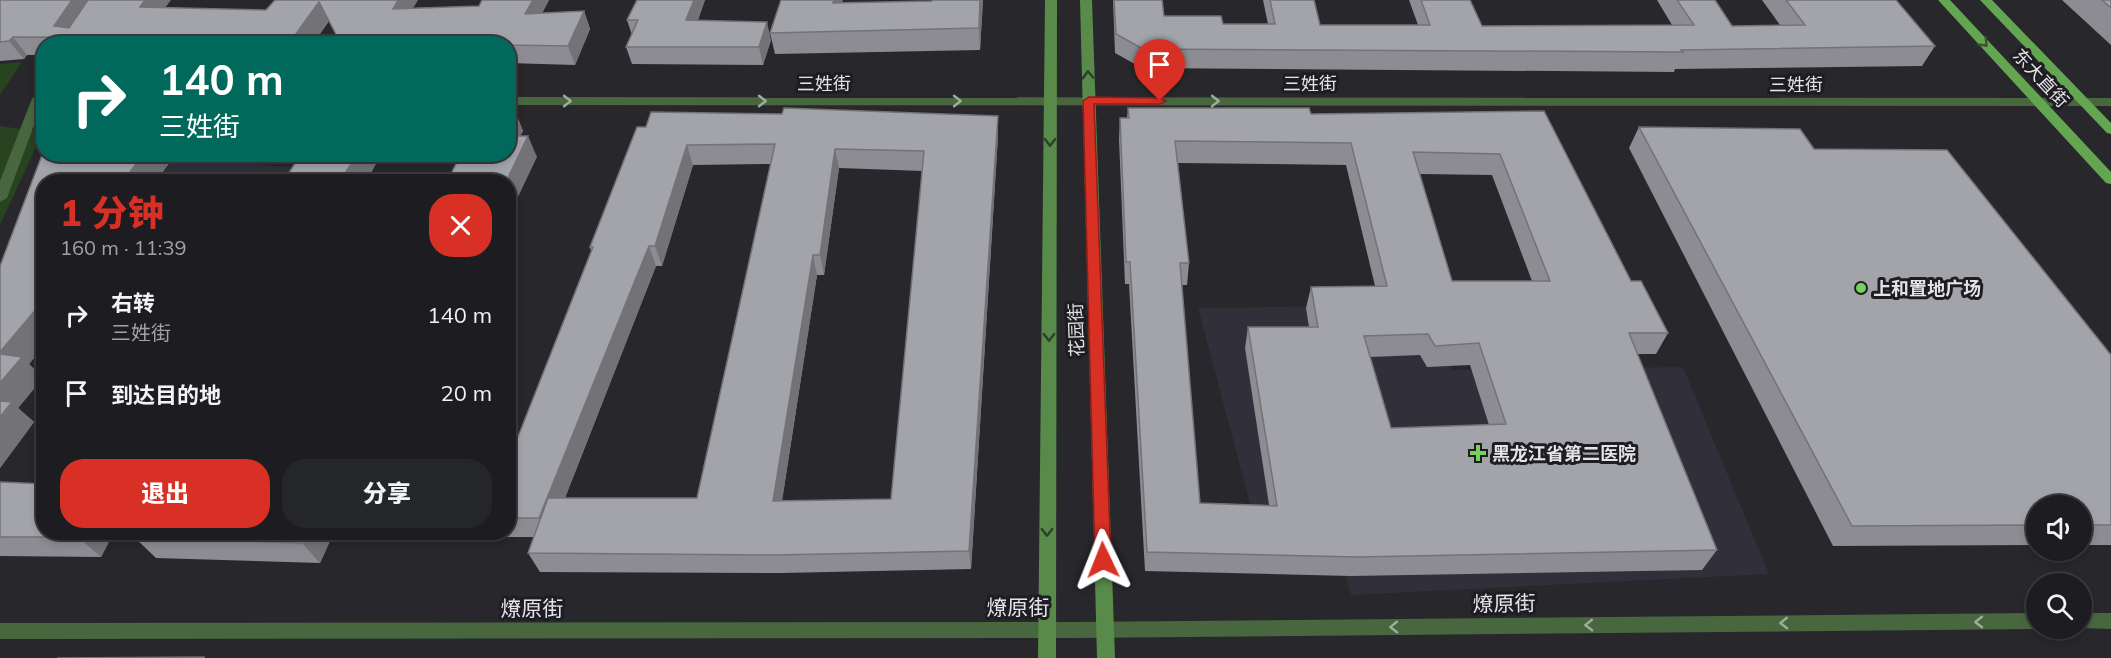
<!DOCTYPE html>
<html lang="zh">
<meta charset="utf-8">
<style>
body{margin:0;font-family:Mulish,"Noto Sans SC",sans-serif;background:#25262a;color:#f1f3f6;height:100vh;display:flex;flex-direction:column;font-size:22px;white-space:nowrap}
*{box-sizing:border-box;margin:0}
p{font-size:20px;color:#a0a2a5}
.icon{flex:none;width:33px;height:33px;fill:none;stroke:currentColor;stroke-width:2;stroke-linecap:round;stroke-linejoin:round}
.map{position:relative;flex:1;overflow:hidden}
.details{position:absolute;left:36px;top:174px;width:480px;height:366px;display:flex;flex-direction:column;background:#1d1d21;border-radius:24px;box-shadow:0 3px 9px #0003,0 0 0 2px #3b3b3f}
.details>*{flex:none}
.banner{position:absolute;left:36px;top:36px;width:480px;height:126px;border-radius:24px;box-shadow:0 3px 9px #0003,0 0 0 2px #3b3b3f;background:#00695c;color:#fff;overflow:hidden}
.tools{position:absolute;left:2026px;top:495px;display:grid;gap:12px}
.tools a{display:grid;place-items:center;width:66px;height:66px;border-radius:50%;background:#1d1d21;box-shadow:0 3px 9px #0003,0 0 0 2px #3b3b3f;font-size:30px}
.pin{position:absolute;display:grid;place-items:center;width:51px;height:51px;color:#fff;margin:-62px -26px;border-radius:50% 50% 50% 0;rotate:-45deg;box-shadow:0 0 6px #0007}
.pin .icon{rotate:45deg}
.me{position:absolute;width:66px;margin:-33px;rotate:358deg;stroke-linejoin:round;filter:drop-shadow(0 0 4px #0008)}
.turn{display:flex;align-items:center;gap:21px;height:126px;padding:0 24px;font-size:27px}
.turn .icon{width:78px;height:78px;stroke-width:2.5}
.turn b{display:block;font-size:42px;line-height:51px}
.round{display:grid;place-items:center;flex:none;width:63px;height:63px;border-radius:24px;background:#25262a}
.summary{display:flex;align-items:center;justify-content:space-between;height:102px;padding:0 24px}
h1{font-size:36px;font-weight:800;line-height:45px;color:#d93025}
.button{display:flex;gap:12px;margin-top:auto;padding:12px 24px}
.button a{flex:1;height:69px;border-radius:24px;background:#d93025;color:#fff;font-size:24px;font-weight:800;line-height:69px;text-align:center}
.button a+a{background:#25262a;color:#f1f3f6}
ul{padding:0;list-style:none}
li{display:flex;align-items:center;gap:18px;height:78px;padding:0 24px}
li div{flex:1}
li b{display:block;font-size:22px}
li em{font-style:normal}
.map>svg:first-child{display:block}
</style>
<div class="map">
<svg width="2111" height="658" viewBox="0 0 2111 658">
<rect width="100%" height="100%" fill="#27272c"/>
<g fill="#302f3a">
<path d="M68 155H269L262 165 309 168 301 181 54 182Z"/>
<path d="M1430 305 1451 370 1683 367 1769 574 1351 595 1334 536 1260 541 1198 308Z"/>
</g>
<g fill="#284320">
<path d="M22 62 0 95V64Z"/>
<path d="M0 126 43 132 0 225Z"/>
</g>
<g fill="none" stroke-linecap="round" stroke-linejoin="round">
<path fill="#48673f" fill-rule="evenodd" d="M37 97 43 101 7 198 0 202V181L31 101Z"/>
<g fill="#48673f" fill-rule="evenodd">
<path d="M44 88V105L33 104 31 101C34 96 38 90 44 88Z"/>
<path d="M508 97 2111 98V106L508 105Z"/>
<path d="M2037 613V628H2039L2037 629 1074 638 0 639V623L1074 622Z"/>
<path d="M2082 613H2111V629L2080 628H2082Z"/>
</g>
<g fill="#588a49" fill-rule="evenodd">
<path d="M1045 0H1057L1056 658H1038Z"/>
<path d="M1080 0H1092L1115 658H1097Z"/>
</g>
<g fill="#64a551" fill-rule="evenodd">
<path d="M1938 0H1950L2111 172V184L2106 183Z"/>
<path d="M1980 0H1992L2111 123V134L2107 133Z"/>
</g>
</g>
<g fill="#8c8c92" fill-rule="evenodd">
<path d="M0 0 165 8 266 10 413 8 479 6 482 0H549L542 13 584 11 590 29 575 65 508 63V44H341L329 21 313 44H44V55H27L24 59 0 61Z"/>
<path d="M705 0 698 20 771 40 763 65 632 64 626 47 632 35 627 20Z"/>
<path d="M983 0 980 50 775 54 770 33 842 3Z"/>
<path d="M1113 0H1162L1164 16 1223 24H1268L1263 0H1314L1320 25H1418L1409 0H1470L1482 26 1672 25 1657 0H1715L1732 26 1780 25 1762 0H1896L1935 46 1922 66 1675 69 1674 72 1142 68 1115 53Z"/>
<path d="M2062 0H2111V45Z"/>
<path d="M1128 108 1311 114 1544 111 1631 281 1668 333 1656 354H1637L1717 550 1702 570 1350 576 1145 571 1129 284H1125L1119 139 1120 118H1127ZM1178 163 1346 165 1375 286 1311 287 1306 308 1309 327H1248L1245 348 1269 505 1200 503 1182 285H1187L1189 263ZM1420 174 1492 175 1532 281H1452ZM1420 355 1427 367 1470 365 1489 425 1391 428 1370 357Z"/>
<path d="M514 109 523 131 520 136 537 157 458 160 379 158 366 182H283L299 158H289L288 154H508Z"/>
<path d="M637 127 998 136 971 569 781 573 540 572 528 553 534 537H498L495 532H508V462L591 251 590 247ZM771 164 697 498H565L656 266H662L693 165ZM839 168 923 171 891 499 782 501 817 275H824Z"/>
<path d="M1639 127 1814 149 2111 355V545H2082V506H2037V545L1833 546 1629 148Z"/>
<path d="M44 154H212L210 157 193 163 170 162 155 182H44V346L29 364 43 378 18 408 34 422 0 468Z"/>
<path d="M0 482 114 532 101 557 0 556Z"/>
<path d="M334 532 320 563 156 558 135 538Z"/>
</g>
<g fill="#727277">
<path d="M72 0H96L72 37 54 26Z"/>
<path d="M145 0H171L152 25 140 7Z"/>
<path d="M398 0H418L402 27 393 9Z"/>
<path d="M533 0H549L532 33 525 14Z"/>
<path d="M694 0H705L691 37 686 20Z"/>
<path d="M834 0H843L837 25 833 3Z"/>
<path d="M980 0H983L980 50 979 28Z"/>
<path d="M319 2 329 20 313 44H297L293 38Z"/>
<path d="M584 11 590 29 575 65 568 46Z"/>
<path d="M767 22 771 40 763 65 759 47Z"/>
<path d="M13 37 27 55 24 59 9 41Z"/>
<path d="M514 109 523 131 508 157V119Z"/>
<path d="M998 116V136L971 569 969 551Z"/>
<path d="M528 136 537 157 508 218V182H506Z"/>
<path d="M687 145 693 165 662 266 655 246Z"/>
<path d="M835 149 839 168 824 275 820 255Z"/>
<path d="M144 154H165L170 162 155 182H122Z"/>
<path d="M187 154H212L210 157 193 163Z"/>
<path d="M357 154H377L379 158 366 182H340Z"/>
<path d="M649 246 656 266 550 536 539 518Z"/>
<path d="M813 255 817 275 779 520 773 501Z"/>
<path d="M44 300V346L29 364 43 378 18 408 34 422 0 468V352Z"/>
<path d="M81 532H114L101 557 78 537Z"/>
<path d="M307 532H334L320 563 302 543Z"/>
</g>
<g fill="#a3a3aa" stroke="#727277" stroke-width="1.5" fill-rule="evenodd">
<path d="M0 0H72L54 26 69 28 88 0H145L140 7 266 10 275 0H398L393 9 479 6 482 0H533L525 14 584 11 568 46 508 45V44H458L462 36 338 38 319 2 293 38 13 37 9 41 0 42Z"/>
<path d="M637 0H694L686 20 767 22 759 47H626L638 20H627Z"/>
<path d="M781 0H834L833 3 932 1V0H980L979 28 770 33Z"/>
<path d="M1114 0H1162L1164 16H1221L1223 24H1275L1270 0H1314L1320 25H1430L1421 0H1470L1482 26 1694 25 1677 0H1715L1732 26 1805 25 1786 0H1896L1935 46 1681 50 1683 52 1143 49 1116 34Z"/>
<path d="M2102 0H2111V8Z"/>
<path d="M784 108 998 116 969 551 775 555 528 553 548 498H697L775 144 687 145 655 246H649L539 518H508V462L593 247H590L637 127H646L651 112 782 114ZM835 149 924 151 891 499 773 501 813 255H820Z"/>
<path d="M1128 108H1309L1311 114 1544 111 1631 281H1641L1668 333H1629L1717 550 1357 557 1147 552 1130 262H1126L1120 118H1129ZM1175 141 1351 143 1387 286 1311 287 1318 327H1248L1277 506 1200 503 1180 263H1189ZM1413 152 1500 154 1550 281H1452ZM1428 334 1435 346 1479 343 1506 424 1391 428 1364 336Z"/>
<path d="M508 109H514L508 119Z"/>
<path d="M1639 127 1800 129 1814 149 1947 150 2111 355V525H2082V506H2037V525L1852 526Z"/>
<path d="M508 136H528L506 182H447L461 154H508Z"/>
<path d="M44 150V154H144L122 182H44V300L0 352V266Z"/>
<path d="M301 154H357L340 182H283Z"/>
<path d="M0 354 22 357 0 383Z"/>
<path d="M0 401 12 402 0 417Z"/>
<path d="M0 482 44 484V532H81L78 537H0Z"/>
<path d="M138 532H307L302 543 135 538Z"/>
<path d="M204 657V658H57Z"/>
</g>
<defs><path id="oneway-chevron" d="M-2-3.5L2.5 0L-2 3.5" fill="none" stroke-width="1.6" stroke-linecap="round" stroke-linejoin="round" transform="scale(1.5)"/></defs>
<use stroke="#3a5335" href="#oneway-chevron" transform="translate(1984 43) rotate(47)"/>
<g stroke="#2f3e2e">
<use href="#oneway-chevron" transform="translate(1088 75) rotate(-92)"/>
<use href="#oneway-chevron" transform="translate(1050 142) rotate(90)"/>
<use href="#oneway-chevron" transform="translate(1049 337) rotate(90)"/>
<use href="#oneway-chevron" transform="translate(1047 532) rotate(90)"/>
</g>
<g stroke="#9eac9c">
<use href="#oneway-chevron" transform="translate(567 101)"/>
<use href="#oneway-chevron" transform="translate(762 101)"/>
<use href="#oneway-chevron" transform="translate(957 101)"/>
<use href="#oneway-chevron" transform="translate(1215 101)"/>
<use href="#oneway-chevron" transform="translate(1979 622) rotate(180)"/>
<use href="#oneway-chevron" transform="translate(1784 623) rotate(179)"/>
<use href="#oneway-chevron" transform="translate(1589 625) rotate(179)"/>
<use href="#oneway-chevron" transform="translate(1394 627) rotate(179)"/>
</g>
<path fill="#d93025" stroke="#8d1f18" stroke-width="1.5" d="M1089 97 1160 98 1166 101 1160 104H1094L1111 560 1109 565 1103 567 1097 565 1095 560 1083 101Z"/>
<g fill="#76d25a" stroke="#1e1d22" stroke-width="2">
<circle cx="1861" cy="288" r="6"/>
<path d="M1475 444h6v6h6v6h-6v6h-6v-6h-6v-6h6z"/>
</g>
<g text-anchor="middle" dominant-baseline="central" stroke-width="6" stroke-linejoin="round" paint-order="stroke">
<g font-size="18" fill="#e4e4e8" stroke="#1e1d22">
<text transform="translate(2041 78) rotate(47)">东大直街</text>
<text x="824" y="83">三姓街</text>
<text x="1310" y="83">三姓街</text>
<text x="1796" y="84">三姓街</text>
<text transform="translate(1076 330) rotate(-92)">花园街</text>
</g>
<g font-size="18" font-weight="bold" fill="#e4e4e8" stroke="#1e1d22" text-anchor="start">
<text x="1873" y="288">上和置地广场</text>
<text x="1492" y="453">黑龙江省第二医院</text>
</g>
<g font-size="21" fill="#e4e4e8" stroke="#1e1d22">
<text transform="translate(1504 603) rotate(-1)">燎原街</text>
<text x="1018" y="607">燎原街</text>
<text x="532" y="608">燎原街</text>
</g>
</g>
</svg>
<div class="tools">
<a><svg class="icon" aria-label="sound" viewBox="0 0 24 24"><path d="M4 9h4l5-4v14l-5-4H4zM17 9q2 3 0 6"/></svg></a>
<a><svg class="icon" aria-label="search" viewBox="0 0 24 24"><circle cx="10" cy="10" r="6"/><path d="M15 15l6 6"/></svg></a>
</div>
<div class="pin" style="left:1160px;top:101px;background:#d93025"><svg class="icon" aria-label="arrive" viewBox="0 0 24 24"><path d="M6 21V4h12l-3 4 3 4H6"/></svg></div>
<svg class="me" style="left:1103px;top:560px" viewBox="-20 -20 40 40"><path d="M0-17L14 15 0 8-14 15z" fill="#d93025" stroke="#fff" stroke-width="4"/></svg>
<div class="banner">
<div class="turn"><svg class="icon" aria-label="right" viewBox="0 0 24 24"><path d="M7 20v-9h11M14 6l5 5-5 5"/></svg><div><b>140 m</b>三姓街</div></div>
</div>
<section class="details">
<div class="summary"><div><h1>1 分钟</h1><p>160 m · 11:39</p></div><a class="round" style="background:#d93025;color:#fff"><svg class="icon" aria-label="close" viewBox="0 0 24 24"><path d="M6 6l12 12M18 6L6 18"/></svg></a></div>
<ul>
<li><svg class="icon" aria-label="right" viewBox="0 0 24 24"><path d="M7 20v-9h11M14 6l5 5-5 5"/></svg><div><b>右转</b><p>三姓街</p></div><em>140 m</em></li>
<li><svg class="icon" aria-label="arrive" viewBox="0 0 24 24"><path d="M6 21V4h12l-3 4 3 4H6"/></svg><div><b>到达目的地</b></div><em>20 m</em></li>
</ul>
<div class="button"><a>退出</a><a>分享</a></div>
</section>
</div>
